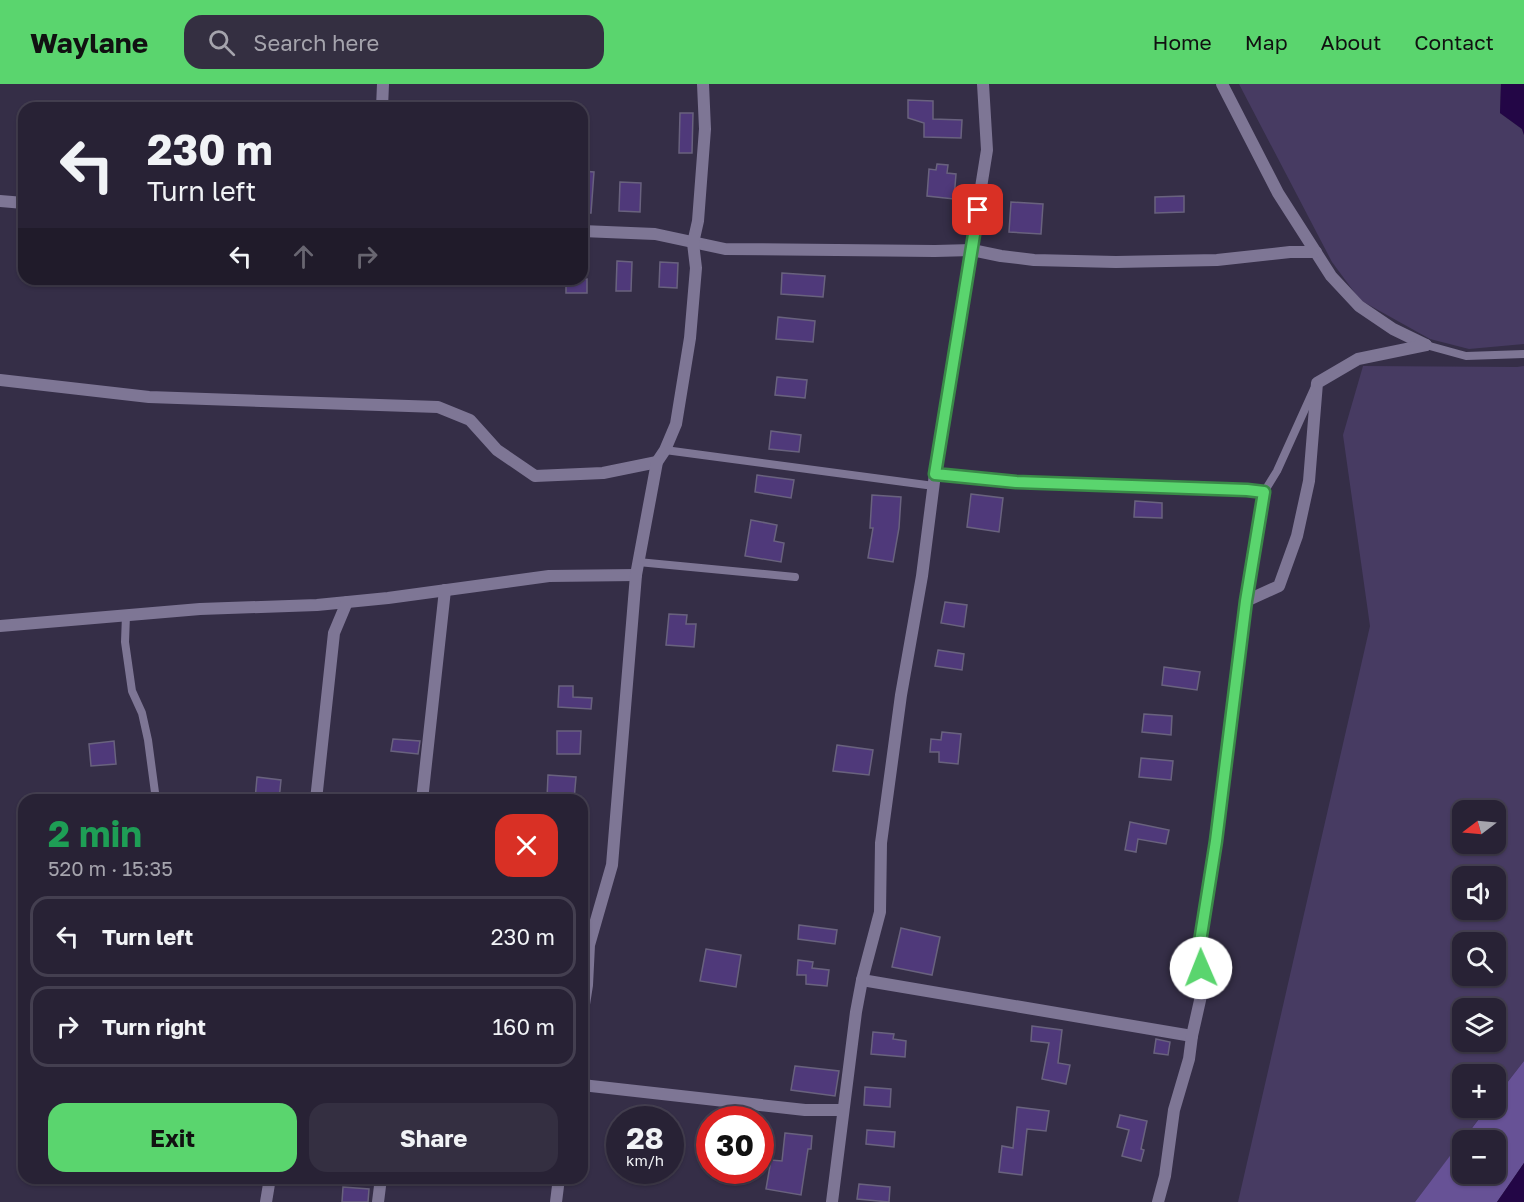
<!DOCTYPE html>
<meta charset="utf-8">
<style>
body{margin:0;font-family:"Golos Text",sans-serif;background:#342f41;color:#f1f3f6;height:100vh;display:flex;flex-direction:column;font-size:22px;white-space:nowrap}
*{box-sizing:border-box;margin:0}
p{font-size:20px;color:#a5a4ad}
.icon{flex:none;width:33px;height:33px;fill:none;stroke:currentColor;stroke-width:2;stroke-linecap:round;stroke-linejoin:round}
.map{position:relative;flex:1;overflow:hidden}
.panel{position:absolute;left:18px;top:710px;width:570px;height:390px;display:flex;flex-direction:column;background:#282235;border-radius:18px;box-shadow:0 2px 4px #0004,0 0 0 2px #443f50}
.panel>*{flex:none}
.banner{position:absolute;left:18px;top:18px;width:570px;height:183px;border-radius:18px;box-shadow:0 2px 4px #0004,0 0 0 2px #443f50;background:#282235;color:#f1f3f6;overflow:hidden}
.needle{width:39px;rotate:254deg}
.tools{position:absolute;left:1452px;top:716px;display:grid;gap:12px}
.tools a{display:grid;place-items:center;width:54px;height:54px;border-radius:12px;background:#282235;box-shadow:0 2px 4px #0004,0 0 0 2px #443f50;font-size:30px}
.speed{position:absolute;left:606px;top:1022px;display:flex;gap:12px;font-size:30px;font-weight:700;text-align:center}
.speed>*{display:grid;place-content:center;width:78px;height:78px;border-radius:50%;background:#282235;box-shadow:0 2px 4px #0004,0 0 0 2px #443f50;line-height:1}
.speed small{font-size:15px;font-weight:400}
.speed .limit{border:9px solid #d22;background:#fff;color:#111}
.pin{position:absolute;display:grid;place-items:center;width:51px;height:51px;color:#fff;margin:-26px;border-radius:12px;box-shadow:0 3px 9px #0006}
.me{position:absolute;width:66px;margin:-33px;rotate:359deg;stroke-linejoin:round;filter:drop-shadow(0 0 4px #0008)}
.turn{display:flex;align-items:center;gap:21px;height:126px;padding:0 30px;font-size:27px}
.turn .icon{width:78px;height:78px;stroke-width:2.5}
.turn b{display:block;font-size:42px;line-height:51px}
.lanes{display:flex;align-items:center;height:57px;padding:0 30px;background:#0003;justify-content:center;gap:30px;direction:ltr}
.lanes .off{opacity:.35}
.round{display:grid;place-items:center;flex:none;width:63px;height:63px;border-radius:18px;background:#342f41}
.headline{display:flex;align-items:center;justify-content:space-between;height:102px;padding:0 30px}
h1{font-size:36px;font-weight:700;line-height:45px;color:#1e9e55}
.primary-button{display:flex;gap:12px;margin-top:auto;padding:12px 30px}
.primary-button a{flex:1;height:69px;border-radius:18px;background:#5ad56e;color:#111;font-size:24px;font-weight:700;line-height:69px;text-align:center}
.primary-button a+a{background:#342f41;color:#f1f3f6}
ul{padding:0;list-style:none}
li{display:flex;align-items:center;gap:18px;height:81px;margin:0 12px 9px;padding:0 18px;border:3px solid #443f50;border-radius:18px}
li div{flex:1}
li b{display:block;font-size:22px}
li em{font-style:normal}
header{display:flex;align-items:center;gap:36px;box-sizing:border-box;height:84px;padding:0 30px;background:#5ad56e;color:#111}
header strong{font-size:28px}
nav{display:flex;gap:33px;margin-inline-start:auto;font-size:21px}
.search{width:420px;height:54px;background:#342f41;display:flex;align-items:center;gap:15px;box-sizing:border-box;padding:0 21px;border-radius:18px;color:#a5a4ad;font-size:22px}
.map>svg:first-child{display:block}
</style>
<header>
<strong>Waylane</strong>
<div class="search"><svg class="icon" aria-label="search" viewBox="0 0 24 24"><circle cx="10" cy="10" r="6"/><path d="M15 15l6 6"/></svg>Search here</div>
<nav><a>Home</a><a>Map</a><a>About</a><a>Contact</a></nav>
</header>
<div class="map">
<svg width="1524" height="1118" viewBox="0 0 1524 1118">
<rect width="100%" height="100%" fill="#352e47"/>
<g fill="#473b62" fill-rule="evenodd">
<path d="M1239 0H1501L1500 29 1522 45 1524 51V260L1469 265 1430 255 1360 216 1332 178Z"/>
<path d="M1363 282 1517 283 1524 282V977L1496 1013V990H1462V1023H1488L1415 1118H1238L1370 542 1343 351ZM1462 726H1496V759H1462ZM1462 792H1496V825H1462ZM1462 858H1496V891H1462ZM1462 924H1496V957H1462Z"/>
</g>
<path fill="#675296" d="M1524 977V1079L1497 1118H1415L1462 1056V1089H1496V1056H1463L1488 1023H1496V1013Z"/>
<g fill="#230646">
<path d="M1501 0H1524V51L1522 45 1500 29Z"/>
<path d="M1524 1079V1118H1497Z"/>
</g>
<g fill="#4f397a" stroke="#69627e" stroke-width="1.5">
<path d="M908 16 933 17V35L962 36 961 54 924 53V39L908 34Z"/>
<path d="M680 29H693L692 69H679Z"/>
<path d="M937 80 948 81 947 89 956 90 954 115 927 112 929 85 936 86Z"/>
<path d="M582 87 594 88 591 129H582Z"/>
<path d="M620 98 641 99 640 128 619 127Z"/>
<path d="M1184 112V128L1155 129V113Z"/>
<path d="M1011 118 1043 120 1041 150 1009 148Z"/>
<path d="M617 177 632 178 631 207H616Z"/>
<path d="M660 178 678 179 677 204 659 203Z"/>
<path d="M782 189 825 192 823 213 781 210Z"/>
<rect x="566" y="195" width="21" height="14"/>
<path d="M778 233 815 237 813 258 776 255Z"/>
<path d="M777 293 807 296 805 314 775 311Z"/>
<path d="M771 347 801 351 799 368 769 365Z"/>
<path d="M757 391 794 396 791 414 755 408Z"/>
<path d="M971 410 1003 414 999 448 967 443Z"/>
<path d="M872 411 901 413 899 444 893 478 868 474 873 444H870Z"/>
<path d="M1135 417 1162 419V434L1134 433Z"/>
<path d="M751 436 777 441 774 457 784 459 781 478 745 472Z"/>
<path d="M945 518 967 521 964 543 941 539Z"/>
<path d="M669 530 687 531 686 540H696L694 563 666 561Z"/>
<path d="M938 566 964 570 962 586 935 582Z"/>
<path d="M1164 583 1200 588 1197 606 1162 601Z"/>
<path d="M559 602H573V613L592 614 591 625 558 623Z"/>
<path d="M1144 630 1172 632 1171 651 1142 648Z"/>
<path d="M557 647H581L580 670H557Z"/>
<path d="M942 648 961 650 958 680 939 678V668H930L931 655 941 656Z"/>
<path d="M393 655 420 657 418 670 391 667Z"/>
<path d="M114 657 116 680 91 682 89 660Z"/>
<path d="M837 661 873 666 869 691 833 687Z"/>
<path d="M1141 674 1173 677 1171 696 1139 693Z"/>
<path d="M548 691 576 693 574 716 547 714Z"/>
<path d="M257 693 281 696 279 716H255Z"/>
<path d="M1130 738 1169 746 1166 760 1138 755 1136 768 1125 766Z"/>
<path d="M799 841 837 846 835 860 798 855Z"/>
<path d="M901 844 940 853 932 891 892 883Z"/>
<path d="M706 865 741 871 736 903 700 897Z"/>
<path d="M798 876 813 878 812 884 829 886 827 902 806 900V891H797Z"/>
<path d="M1032 942 1062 946 1058 979 1070 981 1066 1000 1042 995 1049 959 1031 957Z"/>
<path d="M873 948 894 950 893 955 906 957 905 973 871 970Z"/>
<path d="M1156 955 1170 958 1168 971 1154 969Z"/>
<path d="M795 982 839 987 835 1012 791 1006Z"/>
<path d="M865 1003 891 1005 890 1023 864 1021Z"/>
<path d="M1017 1023 1049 1027 1046 1047 1027 1045 1022 1091 999 1088 1002 1062 1013 1064Z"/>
<path d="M1120 1031 1147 1037 1141 1065 1144 1066 1141 1077 1122 1072 1129 1046 1117 1043Z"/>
<path d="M867 1046 895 1048 894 1063 866 1060Z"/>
<path d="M785 1049 812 1052 811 1065H808L801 1111 766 1105 771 1076 782 1077Z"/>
<path d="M859 1100 890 1103 889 1118 857 1115Z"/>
<path d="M343 1103 369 1105 368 1118H342Z"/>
</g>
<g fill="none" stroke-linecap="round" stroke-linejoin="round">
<g stroke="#7e7695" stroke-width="8">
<path d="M1426 261 1466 272 1524 270"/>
<path d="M665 366 934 402"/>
<path d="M935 390 1016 398 1247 406 1264 408"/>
<path d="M638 478 795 493"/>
<path d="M1246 517 1264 408 1277 387 1314 305"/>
<path d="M126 531 125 558 132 607 142 629 148 656 156 716"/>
</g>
<g stroke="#7e7695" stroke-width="12">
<path d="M1222 0 1278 109 1331 192 1359 222 1393 245 1426 261"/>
<path d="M382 24 383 0"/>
<path d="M0 117 24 119"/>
<path d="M582 147 655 150 725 165 935 167 972 166 1001 172 1034 176 1116 178 1217 176 1290 168H1316"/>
<path d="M0 296 149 313 438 323 470 336 497 366 535 392 603 389 657 378"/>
<path d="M0 542 200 525 317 521 388 514 549 492 636 491"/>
<path d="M316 716 334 549 347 518"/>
<path d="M422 716 445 506"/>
<path d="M862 896 1192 952"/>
<path d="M582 933 587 901 589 861 612 781 636 491 657 378 665 366 676 340 690 254 696 184 693 159 698 137 705 45 703 0"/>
<path d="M582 1001 805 1026H843"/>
<path d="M266 1118 270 1094"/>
<path d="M378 1118 381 1094"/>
<path d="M556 1118 559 1094"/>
<path d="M832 1118 856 928 862 896 880 828 881 759 901 611 922 492 935 390 987 66 983 0"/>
<path d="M1158 1118 1165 1092 1174 1026 1189 975 1192 952 1203 903 1199 864 1216 757 1246 517 1279 502 1297 452 1309 397 1317 299 1358 275 1426 261"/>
</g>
</g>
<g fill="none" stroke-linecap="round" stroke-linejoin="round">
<defs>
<path id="route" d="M978 126 935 390 1016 398 1247 406 1264 408 1246 517 1216 757 1199 864 1201 884"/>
</defs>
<use href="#route" stroke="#3a8a48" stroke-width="15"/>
<use href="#route" stroke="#5ad56e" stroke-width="10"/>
</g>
</svg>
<div class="tools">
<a><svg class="needle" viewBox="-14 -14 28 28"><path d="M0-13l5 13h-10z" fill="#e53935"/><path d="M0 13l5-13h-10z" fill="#a5a4ad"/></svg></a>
<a><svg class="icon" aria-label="sound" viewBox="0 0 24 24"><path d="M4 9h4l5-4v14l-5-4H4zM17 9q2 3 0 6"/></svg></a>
<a><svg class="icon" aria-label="search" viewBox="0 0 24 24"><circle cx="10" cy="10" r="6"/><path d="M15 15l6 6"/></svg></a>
<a><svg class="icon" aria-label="layers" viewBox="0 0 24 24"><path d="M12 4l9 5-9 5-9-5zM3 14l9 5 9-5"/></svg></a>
<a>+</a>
<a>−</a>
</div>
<div class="speed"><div>28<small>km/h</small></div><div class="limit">30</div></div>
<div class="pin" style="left:978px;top:126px;background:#d93025"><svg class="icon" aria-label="arrive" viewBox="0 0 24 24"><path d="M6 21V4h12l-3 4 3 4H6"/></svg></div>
<svg class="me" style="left:1201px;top:884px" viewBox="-20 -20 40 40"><circle r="19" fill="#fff"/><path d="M0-13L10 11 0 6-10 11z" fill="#5ad56e"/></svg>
<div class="banner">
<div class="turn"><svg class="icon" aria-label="left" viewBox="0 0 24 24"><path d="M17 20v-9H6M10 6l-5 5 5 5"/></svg><div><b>230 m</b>Turn left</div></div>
<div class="lanes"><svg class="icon" aria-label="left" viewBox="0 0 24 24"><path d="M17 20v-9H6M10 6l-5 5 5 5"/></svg><svg class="icon off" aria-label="ahead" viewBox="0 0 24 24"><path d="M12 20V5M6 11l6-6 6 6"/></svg><svg class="icon off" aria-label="right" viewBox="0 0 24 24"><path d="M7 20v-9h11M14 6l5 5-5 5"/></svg></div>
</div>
<section class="panel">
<div class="headline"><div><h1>2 min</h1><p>520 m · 15:35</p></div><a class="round" style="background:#d93025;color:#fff"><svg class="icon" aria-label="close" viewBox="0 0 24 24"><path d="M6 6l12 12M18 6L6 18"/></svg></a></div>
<ul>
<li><svg class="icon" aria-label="left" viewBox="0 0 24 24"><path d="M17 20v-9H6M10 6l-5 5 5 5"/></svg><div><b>Turn left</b></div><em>230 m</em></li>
<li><svg class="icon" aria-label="right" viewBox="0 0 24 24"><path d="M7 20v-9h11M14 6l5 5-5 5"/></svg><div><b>Turn right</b></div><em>160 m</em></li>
</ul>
<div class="primary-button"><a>Exit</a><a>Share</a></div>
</section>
</div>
